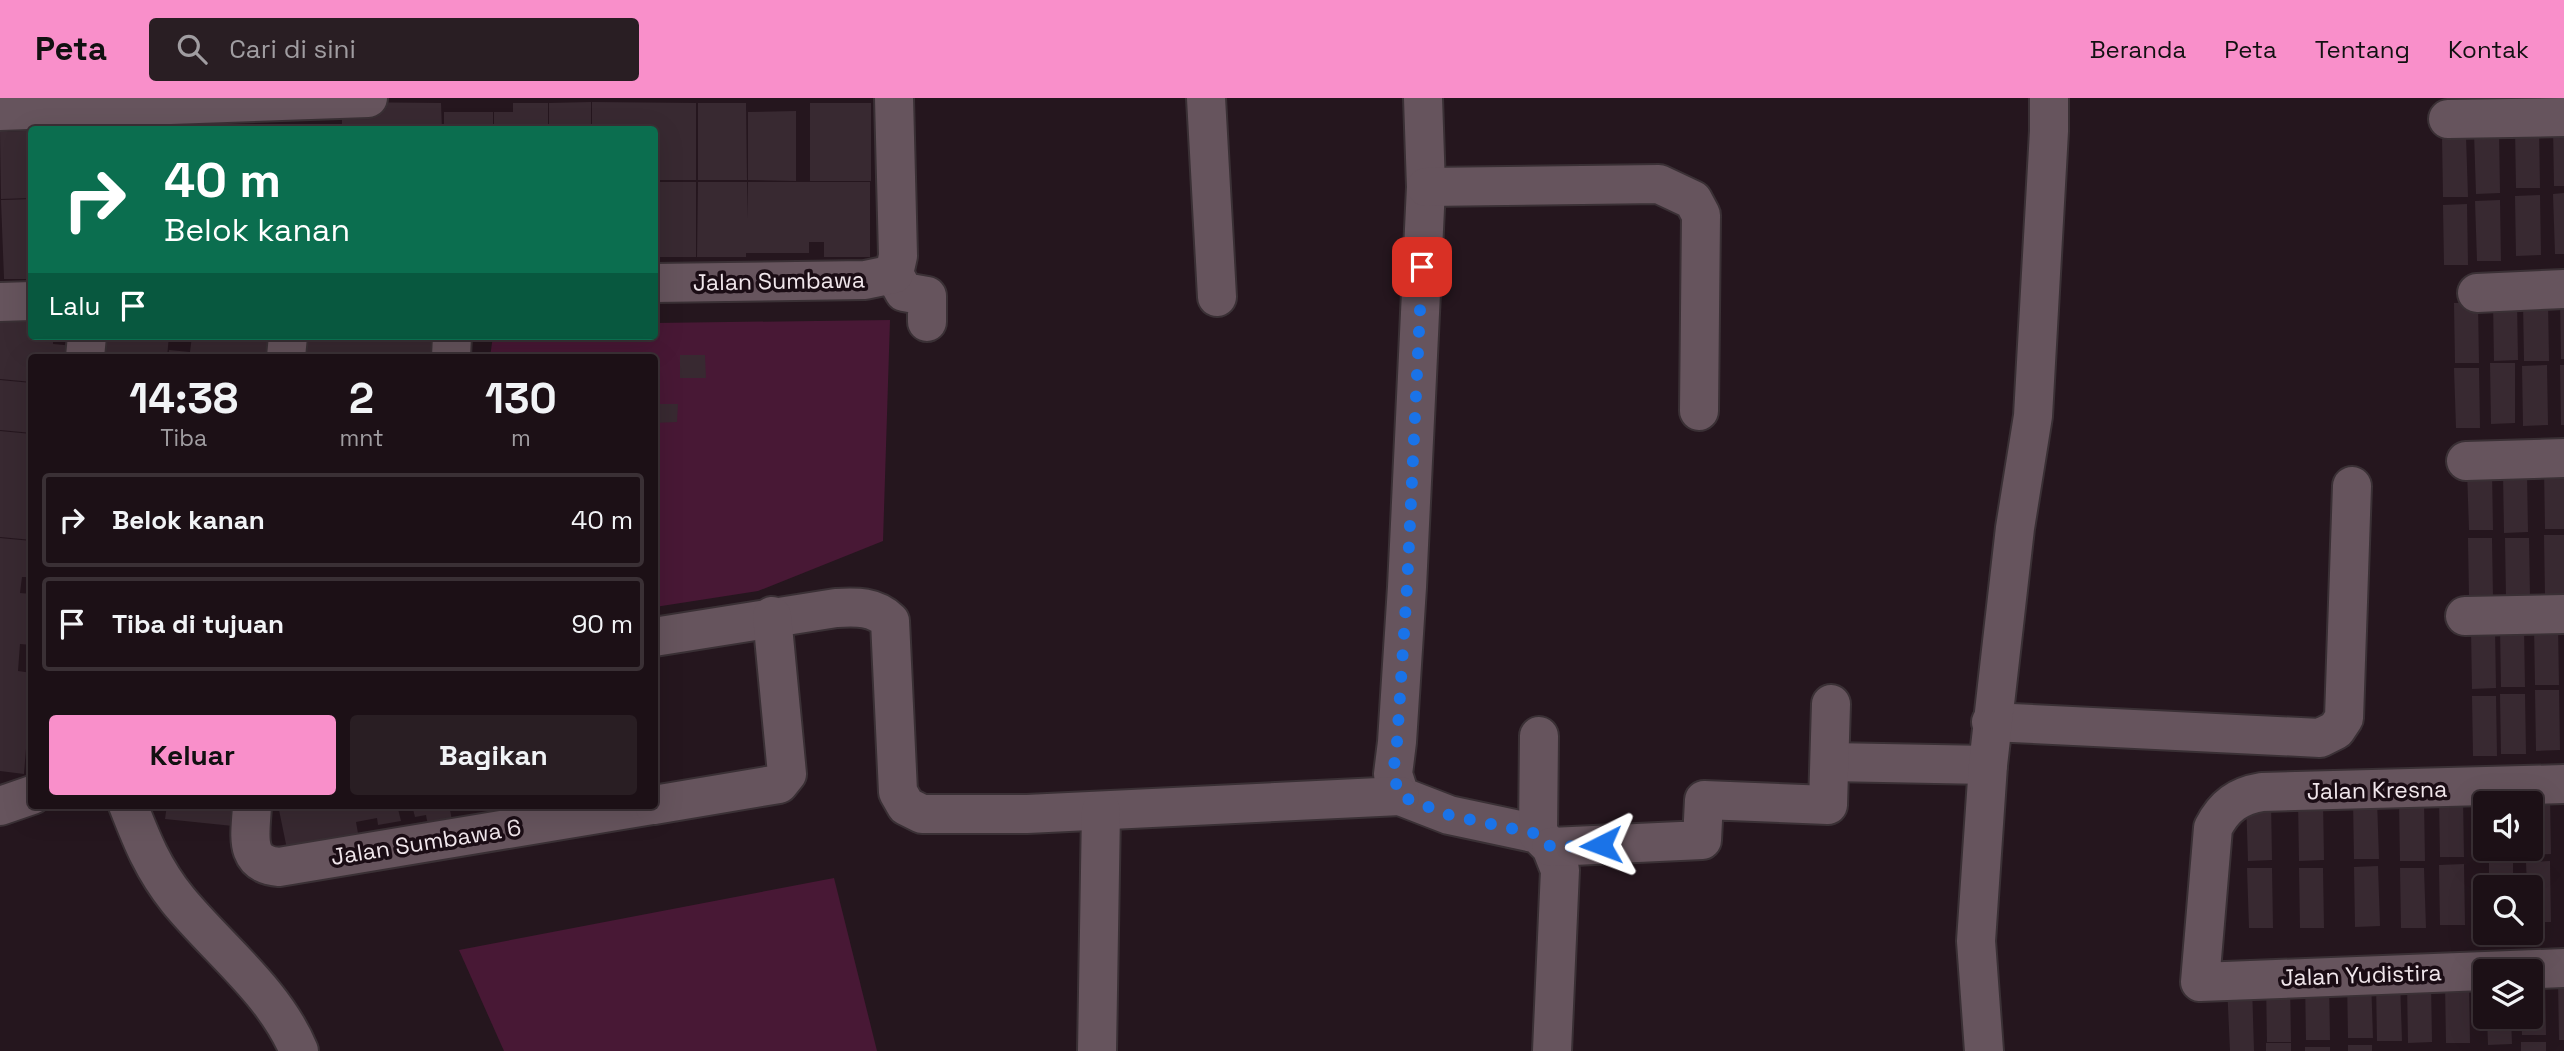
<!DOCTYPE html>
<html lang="id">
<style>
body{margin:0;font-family:"Space Grotesk",sans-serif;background:#291e23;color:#f1f3f6;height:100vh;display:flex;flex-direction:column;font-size:26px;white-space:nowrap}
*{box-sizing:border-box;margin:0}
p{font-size:23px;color:#a09da1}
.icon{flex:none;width:38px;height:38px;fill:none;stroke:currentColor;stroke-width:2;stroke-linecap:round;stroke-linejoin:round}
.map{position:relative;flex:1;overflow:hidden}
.panel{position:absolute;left:28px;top:256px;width:630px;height:455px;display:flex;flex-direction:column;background:#1c1016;border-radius:7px;box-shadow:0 7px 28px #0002,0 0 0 2px #3a3035}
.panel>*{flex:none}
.top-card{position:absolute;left:28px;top:28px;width:630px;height:214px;border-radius:7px;box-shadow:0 7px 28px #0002,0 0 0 2px #3a3035;background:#0b6e4f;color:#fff;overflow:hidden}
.fabs{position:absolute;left:2473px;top:693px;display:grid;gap:14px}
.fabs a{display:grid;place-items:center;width:70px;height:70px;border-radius:7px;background:#1c1016;box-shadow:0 7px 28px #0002,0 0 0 2px #3a3035;font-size:35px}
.pin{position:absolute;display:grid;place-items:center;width:60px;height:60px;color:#fff;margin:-30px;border-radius:14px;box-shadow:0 4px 10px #0006}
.me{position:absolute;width:77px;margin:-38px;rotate:267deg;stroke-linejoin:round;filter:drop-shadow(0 0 5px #0008)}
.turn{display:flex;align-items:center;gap:24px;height:147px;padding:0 21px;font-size:32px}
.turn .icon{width:91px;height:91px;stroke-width:2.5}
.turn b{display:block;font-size:49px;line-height:60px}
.then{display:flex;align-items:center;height:66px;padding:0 21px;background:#0003;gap:14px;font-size:26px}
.eta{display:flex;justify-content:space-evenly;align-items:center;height:119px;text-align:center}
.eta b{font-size:42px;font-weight:700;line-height:49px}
.button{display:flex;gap:14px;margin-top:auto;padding:14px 21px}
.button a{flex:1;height:80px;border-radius:7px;background:#f98fca;color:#111;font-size:28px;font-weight:700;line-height:80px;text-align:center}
.button a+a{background:#291e23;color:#f1f3f6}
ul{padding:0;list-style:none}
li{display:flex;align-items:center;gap:21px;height:94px;margin:0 14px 10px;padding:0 7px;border:4px solid #3a3035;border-radius:7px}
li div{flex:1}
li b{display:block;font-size:26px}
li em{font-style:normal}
header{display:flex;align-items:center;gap:42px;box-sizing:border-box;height:98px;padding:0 35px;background:#f98fca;color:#111}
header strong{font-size:33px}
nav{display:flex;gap:38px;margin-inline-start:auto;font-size:24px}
.search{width:490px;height:63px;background:#291e23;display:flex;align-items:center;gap:18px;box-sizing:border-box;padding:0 24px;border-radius:7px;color:#a09da1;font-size:26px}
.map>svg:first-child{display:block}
</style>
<header>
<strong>Peta</strong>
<div class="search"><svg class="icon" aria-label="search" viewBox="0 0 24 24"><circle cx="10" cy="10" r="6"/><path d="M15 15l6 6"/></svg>Cari di sini</div>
<nav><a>Beranda</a><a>Peta</a><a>Tentang</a><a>Kontak</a></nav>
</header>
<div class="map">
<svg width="2564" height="953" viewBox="0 0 2564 953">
<rect width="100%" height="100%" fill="#25161e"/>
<g fill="#481835">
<path d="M890 222 883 443 758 493 655 509 654 259H490L493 238H654L655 225Z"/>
<path d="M834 780 877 953H504L459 852Z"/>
</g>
<g fill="#382931">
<path d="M342 4 441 5 442 32H342Z"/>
<path d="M591 4V32H549V5Z"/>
<path d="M592 4 696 5V82H654V32H592Z"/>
<path d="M513 5H548V32H494V14H513Z"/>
<path d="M698 5H746L747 82H698Z"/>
<rect x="810" y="5" width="61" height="78"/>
<path d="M796 13V83L748 82V14Z"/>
<rect x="444" y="14" width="49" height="18"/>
<path d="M217 16 218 32H158L157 18H180V28L194 27V17Z"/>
<path d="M156 18V32H103V20Z"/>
<path d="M47 22V32H32V100L1 101 0 34 23 33V23Z"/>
<path d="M2553 28H2564V88H2554Z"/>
<path d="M2515 30H2539L2540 90H2516Z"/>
<path d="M2499 34 2500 95 2476 96 2474 35Z"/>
<path d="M2466 38 2468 99H2443L2442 39Z"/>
<rect x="654" y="84" width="42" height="75"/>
<path d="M698 84H747L748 121V84H870V159H824V144H809V155H746V159H697Z"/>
<path d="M2564 95V156H2555L2553 96Z"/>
<path d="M2540 97 2541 157 2516 158 2515 98Z"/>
<path d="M32 101V181H4L1 102Z"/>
<path d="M2500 102 2501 163H2477L2475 103Z"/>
<path d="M2467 106 2468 167H2444L2443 107Z"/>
<path d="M2560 201H2564V261H2561Z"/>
<path d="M2517 202 2518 262 2494 263 2493 203Z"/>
<path d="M2523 203H2548L2549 263H2524Z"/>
<path d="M2454 205H2478L2479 265H2455Z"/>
<path d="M0 215 32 218V238H53V246L75 248 74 259H32V284L0 281Z"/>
<path d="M97 238H169L167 259H95Z"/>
<path d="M192 238H270L269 259H168L169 252 190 254Z"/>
<path d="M300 238H433L431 259H298Z"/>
<path d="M680 257H705L706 280H680Z"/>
<path d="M2490 265H2515V325L2491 326Z"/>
<path d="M2547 267 2548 327 2523 328 2522 268Z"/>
<path d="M2560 267H2564V327H2561Z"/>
<path d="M2454 270H2479L2480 330H2456Z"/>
<path d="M0 282 32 285V335L0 332Z"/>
<path d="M654 306H678L677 324 654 325Z"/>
<path d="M0 333 32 336V442L0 439Z"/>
<path d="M2544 371H2564V431H2545Z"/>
<path d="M2467 372H2492L2493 432H2469Z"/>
<path d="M2503 374H2527L2528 434 2504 435Z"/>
<path d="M2544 437H2564V498H2545Z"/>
<path d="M0 440 32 443 28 479H22L20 495 32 496V547L20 546 18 573 32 575 24 676 0 673Z"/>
<path d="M2468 440H2492L2493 500H2469Z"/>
<path d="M2505 440H2529L2530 500H2506Z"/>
<path d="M2534 527H2558L2559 587H2535Z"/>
<path d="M2524 528 2525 589H2501L2500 529Z"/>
<path d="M2495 530 2496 590 2472 591 2471 531Z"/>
<path d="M2535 592H2559L2560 652 2536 653Z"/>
<path d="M2500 596H2525L2526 656H2501Z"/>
<path d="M2472 598H2496L2497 658H2473Z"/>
<path d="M2550 696 2551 756 2526 757V751H2530V705Z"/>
<path d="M2439 699H2463L2464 759H2440Z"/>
<path d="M2353 701H2377L2379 761H2354Z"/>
<path d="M2246 702H2271L2272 762 2248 763Z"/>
<path d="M2298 702H2323L2324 762 2299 763Z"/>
<path d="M2424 702 2425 763H2400L2399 703Z"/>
<path d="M167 707H235L233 728 165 721Z"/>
<path d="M278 707H397L401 723 378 727 377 720 356 724 359 741 288 756Z"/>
<path d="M412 707H449L452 722 428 728 426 717 415 719Z"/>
<rect x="2489" y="761" width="24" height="28"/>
<path d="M2550 763 2551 824H2530V789H2527L2526 764Z"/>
<path d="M2464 766 2465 827H2440L2439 767Z"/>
<path d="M2378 768 2380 828 2355 829 2354 769Z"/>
<path d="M2247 770H2272L2273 830H2249Z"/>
<path d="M2299 770H2323L2324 830H2300Z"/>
<path d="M2400 770H2424L2426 830H2401Z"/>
<path d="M2545 876 2546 937H2522L2521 919H2530V877Z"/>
<path d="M2347 880H2371L2373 940H2348Z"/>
<path d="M2329 881 2330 942H2306L2305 882Z"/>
<path d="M2400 882 2402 943H2377L2376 883Z"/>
<path d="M2558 882H2564V942H2559Z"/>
<path d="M2266 883H2290L2291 944H2267Z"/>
<path d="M2431 884 2432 944 2408 945 2407 885Z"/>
<path d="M2445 885H2469L2470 945H2446Z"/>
<path d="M2227 887H2252L2254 953H2230Z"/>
<path d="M2487 919H2511L2512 946 2488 947Z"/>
<rect x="2521" y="944" width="25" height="9"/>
<rect x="2266" y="945" width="25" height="8"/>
<rect x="2348" y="947" width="24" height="6"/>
<rect x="2305" y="949" width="25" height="4"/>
</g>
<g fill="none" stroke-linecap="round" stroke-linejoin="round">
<defs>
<g id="street">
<path d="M1206 0 1217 199"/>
<path d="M1423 0 1426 89 1407 489 1397 644 1393 676 1400 698 1449 717 1538 736 1551 749 1560 772 1552 953"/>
<path d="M0 13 368 0"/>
<path d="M2448 21 2564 19"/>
<path d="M1426 89 1659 86 1693 102 1701 117 1699 313"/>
<path d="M894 176 904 194 927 198V224"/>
<path d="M654 185 865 182 894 176 898 158 894 0"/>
<path d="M2477 195 2564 191"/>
<path d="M0 204 32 203"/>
<path d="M85 259 87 238"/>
<path d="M286 259 288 238"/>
<path d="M451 259 452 238"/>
<path d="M2466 363 2564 360"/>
<path d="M2465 518 2564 516"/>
<path d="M654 539 836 510C857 509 874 508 890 523L898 694 906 708 922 716H1027L1400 698"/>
<path d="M1991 624 2320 640 2336 632 2344 620 2352 388"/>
<path d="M1830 664 1988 667"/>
<path d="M2564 686 2262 694C2238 698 2224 708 2213 730L2200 884 2564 870"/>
<path d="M128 707C142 743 153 771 178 802 218 851 274 893 299 953"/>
<path d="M252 707C251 735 242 766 279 769L652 707"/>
<path d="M654 707 779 686 787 676 772 518"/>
<path d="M0 708 32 697"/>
<path d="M1538 736 1539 638"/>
<path d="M1551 749 1702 742 1704 702 1828 707 1831 606"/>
<path d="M1097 953 1101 713"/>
<path d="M1984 953 1976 843 1988 667 2015 430 2033 318 2049 33V0"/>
</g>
</defs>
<use href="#street" stroke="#3a3035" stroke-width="42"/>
<use href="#street" stroke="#66545d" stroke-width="38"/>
</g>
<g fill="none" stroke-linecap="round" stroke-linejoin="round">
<path stroke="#1a73e8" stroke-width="12" stroke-dasharray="0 21.6" d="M1422 169 1407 489 1397 644 1393 676 1400 698 1449 717 1538 736 1551 749 1601 747"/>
</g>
<g text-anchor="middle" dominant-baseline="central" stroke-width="7" stroke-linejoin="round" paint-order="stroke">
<g font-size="23" fill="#f0e6eb" stroke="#1b0d15">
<text transform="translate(779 183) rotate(-1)">Jalan Sumbawa</text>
<text transform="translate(2377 692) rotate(-1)">Jalan Kresna</text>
<text transform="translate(426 744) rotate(-9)">Jalan Sumbawa 6</text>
<text transform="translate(2361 877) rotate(-2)">Jalan Yudistira</text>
</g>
</g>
</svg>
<div class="fabs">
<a><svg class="icon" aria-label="sound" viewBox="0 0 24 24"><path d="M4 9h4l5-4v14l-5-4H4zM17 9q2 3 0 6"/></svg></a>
<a><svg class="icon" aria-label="search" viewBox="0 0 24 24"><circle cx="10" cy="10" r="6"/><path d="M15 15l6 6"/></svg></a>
<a><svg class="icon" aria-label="layers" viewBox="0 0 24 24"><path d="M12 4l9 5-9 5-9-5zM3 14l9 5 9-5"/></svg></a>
</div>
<div class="pin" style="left:1422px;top:169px;background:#d93025"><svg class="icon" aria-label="arrive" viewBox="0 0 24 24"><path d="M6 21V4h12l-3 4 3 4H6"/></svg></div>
<svg class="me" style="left:1601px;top:747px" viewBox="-20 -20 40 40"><path d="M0-17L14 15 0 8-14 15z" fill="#1a73e8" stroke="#fff" stroke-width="4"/></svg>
<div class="top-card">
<div class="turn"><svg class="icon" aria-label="right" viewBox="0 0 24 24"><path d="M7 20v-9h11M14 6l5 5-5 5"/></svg><div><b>40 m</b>Belok kanan</div></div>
<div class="then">Lalu<svg class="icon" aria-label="arrive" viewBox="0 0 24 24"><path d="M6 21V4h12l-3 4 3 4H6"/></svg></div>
</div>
<section class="panel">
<div class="eta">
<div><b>14:38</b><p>Tiba</p></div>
<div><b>2</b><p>mnt</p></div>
<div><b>130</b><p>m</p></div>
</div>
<ul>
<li><svg class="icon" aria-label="right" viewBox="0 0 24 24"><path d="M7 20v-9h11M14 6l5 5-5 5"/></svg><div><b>Belok kanan</b></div><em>40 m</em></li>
<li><svg class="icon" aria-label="arrive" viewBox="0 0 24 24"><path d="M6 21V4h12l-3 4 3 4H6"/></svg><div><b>Tiba di tujuan</b></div><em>90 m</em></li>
</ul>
<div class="button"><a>Keluar</a><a>Bagikan</a></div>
</section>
</div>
